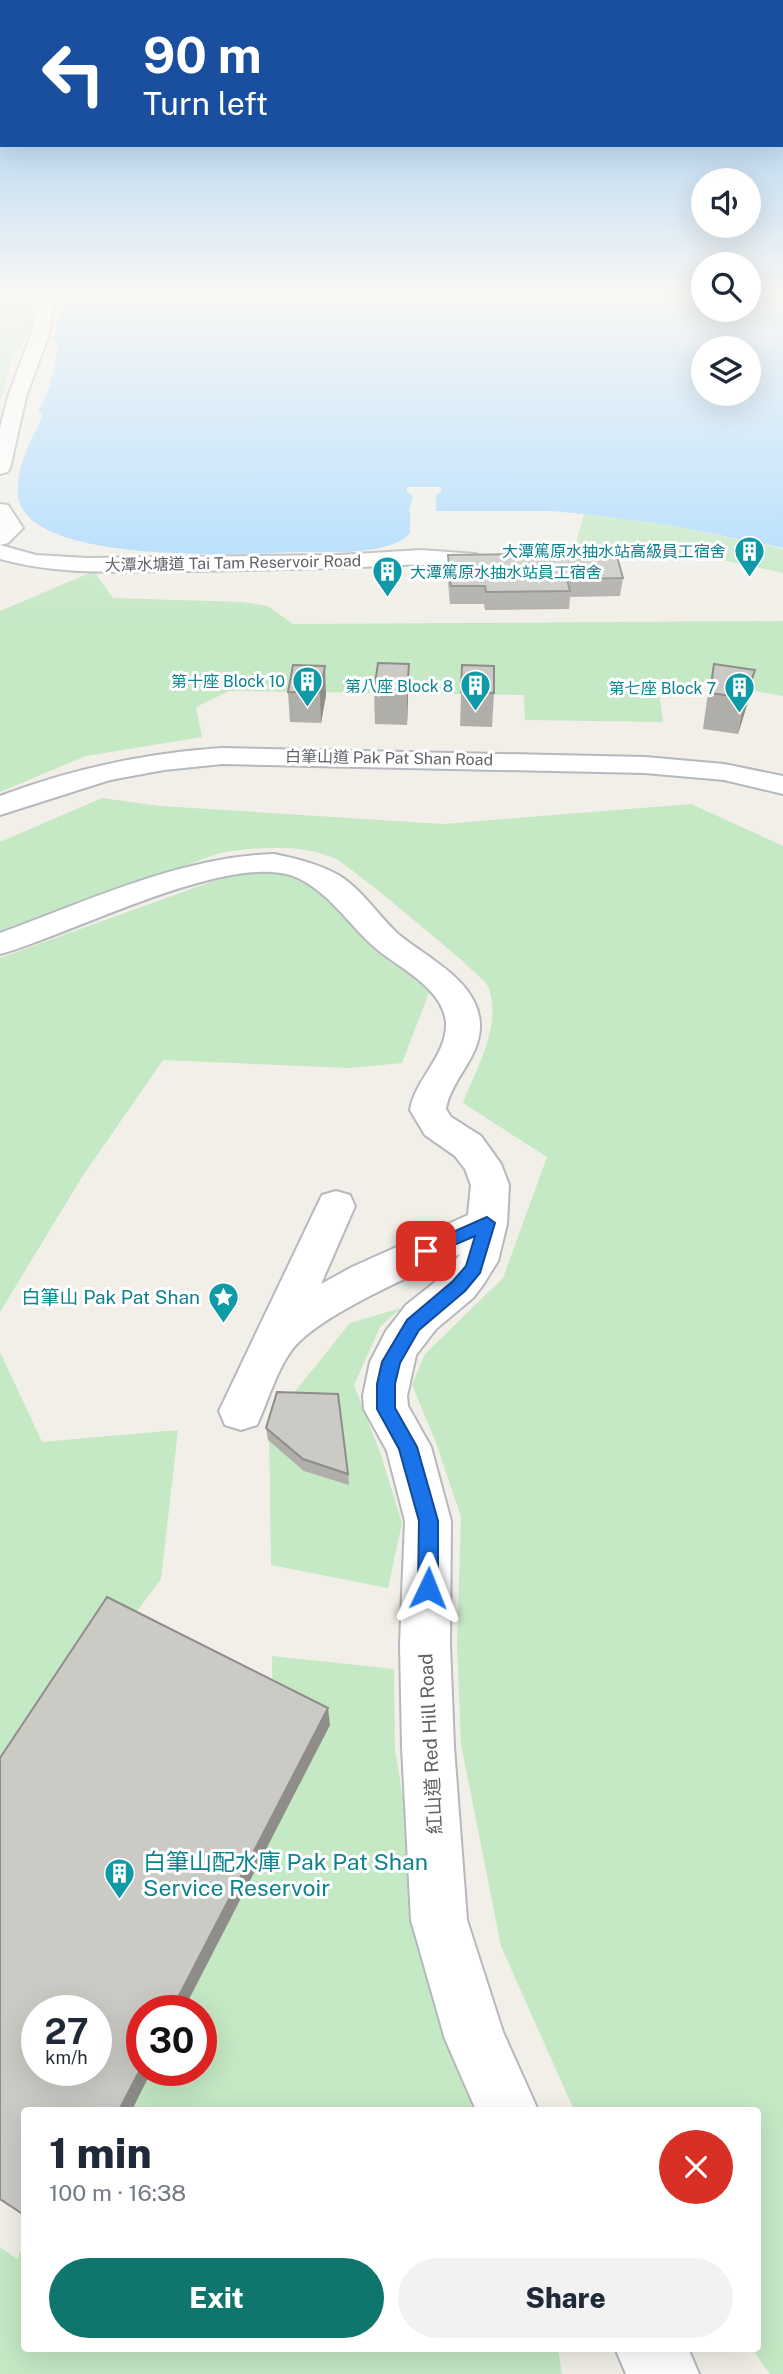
<!DOCTYPE html>
<meta charset="utf-8">
<style>
body{margin:0;font-family:"Public Sans","Noto Sans TC",sans-serif;background:#f2f2f3;color:#1f2937;height:100vh;display:flex;flex-direction:column;font-size:26px;white-space:nowrap}
*{box-sizing:border-box;margin:0}
p{font-size:23px;color:#747a83}
.icon{flex:none;width:38px;height:38px;fill:none;stroke:currentColor;stroke-width:2;stroke-linecap:round;stroke-linejoin:round}
.map{position:relative;flex:1;overflow:hidden}
.sheet{position:absolute;left:21px;top:2107px;width:740px;height:245px;display:flex;flex-direction:column;background:#fff;border-radius:7px;box-shadow:0 7px 28px #0002}
.sheet>*{flex:none}
.hud{position:absolute;left:0px;top:0px;width:784px;height:147px;box-shadow:0 7px 28px #0002;background:#1a4fa0;color:#fff;overflow:hidden}
.tools{position:absolute;left:691px;top:168px;display:grid;gap:14px}
.tools a{display:grid;place-items:center;width:70px;height:70px;border-radius:50%;background:#fff;box-shadow:0 7px 28px #0002;font-size:35px}
.speed{position:absolute;left:21px;top:1995px;display:flex;gap:14px;font-size:35px;font-weight:700;text-align:center}
.speed>*{display:grid;place-content:center;width:91px;height:91px;border-radius:50%;background:#fff;box-shadow:0 7px 28px #0002;line-height:1}
.speed small{font-size:18px;font-weight:400}
.speed .limit{border:10px solid #d22;background:#fff;color:#111}
.pin{position:absolute;display:grid;place-items:center;width:60px;height:60px;color:#fff;margin:-30px;border-radius:14px;box-shadow:0 4px 10px #0006}
.me{position:absolute;width:77px;margin:-38px;rotate:2deg;stroke-linejoin:round;filter:drop-shadow(0 0 5px #0008)}
.turn{display:flex;align-items:center;gap:24px;height:147px;padding:0 28px;font-size:32px}
.turn .icon{width:91px;height:91px;stroke-width:2.5}
.turn b{display:block;font-size:49px;line-height:60px}
.round{display:grid;place-items:center;flex:none;width:74px;height:74px;border-radius:37px;background:#f2f2f3}
.head{display:flex;align-items:center;justify-content:space-between;height:119px;padding:0 28px}
h1{font-size:42px;font-weight:800;line-height:52px}
.action{display:flex;gap:14px;margin-top:auto;padding:14px 28px}
.action a{flex:1;height:80px;border-radius:42px;background:#0f766e;color:#fff;font-size:28px;font-weight:800;line-height:80px;text-align:center}
.action a+a{background:#f2f2f3;color:#1f2937}
.map>svg:first-child{display:block}
</style>
<div class="map">
<svg width="783" height="2374" viewBox="0 0 783 2374">
<rect width="100%" height="100%" fill="#f1efe8"/>
<g fill="#c5e8c5" fill-rule="evenodd">
<path d="M0 294H40L33 325 19 351H14L0 401Z"/>
<path d="M584 514 670 525 783 549V573L707 557 575 547Z"/>
<path d="M94 571 113 598 243 602 268 606 293 624 783 621V696L723 685 658 683 663 722 525 720 524 695 229 691 196 707 202 737 86 756 0 792V611Z"/>
<path d="M102 798 160 806 443 824 691 804 783 846V2374H770L752 2349 758 2348V2110H574L501 1946 461 1744 457 1645 461 1517 435 1440 412 1385 425 1354 503 1278 547 1157 463 1103C477 1067 503 1024 488 986 484 976 350 866 336 859 301 843 257 847 220 853L0 931V842Z"/>
<path d="M257 870 288 872 312 878 429 974V993L402 1063 349 1068 163 1060 82 1177 0 1312V958L233 874Z"/>
<path d="M401 1308 380 1327 354 1385 381 1455 402 1523 388 1588 271 1565 269 1424 350 1323Z"/>
<path d="M0 1352 42 1442 178 1430 161 1579 0 1795Z"/>
<path d="M272 1656 394 1669 395 1750 432 1969 490 2110H91L273 1742ZM142 2011H201V2070H142Z"/>
<path d="M24 2244V2348H558L562 2374H0V2247L17 2259Z"/>
</g>
<path fill="#aadaff" fill-rule="evenodd" d="M73 294H703L704 310H749V294H783V548L670 525 584 514 550 511H410V533C391 556 326 552 297 552 246 554 27 566 18 496 15 472 30 441 41 420L43 415 38 410C50 397 56 360 58 342L52 341 64 304ZM704 348H749V394H704Z"/>
<path fill="#f1efe8" d="M407 487H441V492L436 495V511H409L413 496 407 492Z"/>
<g fill="none" stroke-linecap="round" stroke-linejoin="round">
<defs>
<g id="minor">
<path d="M40 294H56L48 337 26 397 10 468 7 472 0 474V428L8 397 30 337Z"/>
<path d="M0 504 8 505 23 528 8 543 0 545Z"/>
<path d="M0 545 36 555 87 558 339 555 421 550 476 554 479 559 476 564C453 570 426 563 402 565 329 569 257 570 184 571 122 571 60 576 0 559Z"/>
<path d="M222 748 645 757 724 764 783 776V794L724 780 645 773 222 764 164 770 110 780 0 815V796C72 769 145 753 222 748Z"/>
<path d="M274 854C298 859 319 864 340 876 362 890 378 915 397 933 426 958 480 981 480 1026 480 1058 451 1079 446 1109L451 1117 481 1136 501 1164 509 1185 507 1224 498 1261 483 1285 473 1298 436 1329 416 1355 407 1396 408 1406 431 1447 451 1521 450 1644 454 1747 467 1920 503 2032 538 2110H476L445 2039 411 1920 402 1747 400 1644 405 1521 387 1451 364 1409 363 1396 370 1362 386 1331 406 1305 445 1274 460 1254C418 1273 317 1315 291 1351 276 1372 268 1401 257 1425L241 1430 225 1425 219 1411 322 1195 336 1191 350 1195 355 1206 321 1284 352 1267 468 1215 471 1185 465 1169 455 1156 425 1135 410 1110C415 1079 447 1056 446 1023 444 990 402 969 379 951 351 928 333 896 300 879 237 846 69 936 0 954V933C88 901 180 857 274 854Z"/>
<path d="M615 2348H688L699 2374H626Z"/>
</g>
</defs>
<use href="#minor" stroke="#b5b8bc" stroke-width="4"/>
<use href="#minor" fill="#fff" fill-rule="evenodd"/>
</g>
<g fill="#afaea9">
<path d="M448 555 623 578 620 596 570 597 569 609 485 610 484 604H450L447 572Z"/>
<path d="M409 664 407 725 375 724 374 690Z"/>
<path d="M714 664 755 670 747 705 738 734 703 729 707 700Z"/>
<path d="M293 665 326 695 321 723 290 722 288 692Z"/>
<path d="M462 665 494 693 492 727 460 726Z"/>
<path d="M266 1428 348 1474 349 1485 304 1471 268 1440Z"/>
</g>
<g fill="#8f8d8a">
<path d="M409 664 408 698 407 725V691Z"/>
<path d="M325 666 326 695 321 723 320 693Z"/>
<path d="M755 670 747 705 738 734 745 698Z"/>
<path d="M328 1708 330 1725 183 2011H171Z"/>
<path d="M142 2066V2070H152L132 2110H119Z"/>
</g>
<g fill="#cccac5" stroke="#8f8d8a" stroke-width="2" fill-rule="evenodd">
<path d="M616 553 623 578 567 579 570 591 486 592 485 586H451L448 555Z"/>
<path d="M378 663 409 664 407 691 374 690Z"/>
<path d="M714 664 755 670 745 698 710 693Z"/>
<path d="M293 665 325 666 320 693 288 692Z"/>
<path d="M462 665 494 666V693L461 692Z"/>
<path d="M277 1392 338 1394 348 1474 303 1459 266 1428Z"/>
<path d="M107 1597 328 1708 171 2011H142V2066L119 2110H24V2215L0 2199V1758ZM37 2011H96V2070H37Z"/>
</g>
<linearGradient id="sky" x2="0" y2="1"><stop stop-color="#8fc3f1"/><stop offset="0.47" stop-color="#f9f8f5"/><stop offset="1" stop-color="#f9f8f5" stop-opacity="0"/></linearGradient>
<rect width="783" height="627" fill="url(#sky)"/>
<path fill="#1a73e8" stroke="#114b97" stroke-width="2" d="M487 1217 495 1223 480 1273 465 1291 419 1330 400 1363 395 1384V1408L417 1447 438 1521V1588L435 1595 428 1598 421 1595 418 1588 419 1521 399 1449 377 1409V1384L382 1362 407 1320 453 1281 466 1266 475 1236 426 1257 421 1255 418 1251 421 1246Z"/>
<defs>
<symbol id="building-pin" viewBox="-11 -11 22 30"><path d="M0 17L-7.5 6A9.5 9.5 0 1 1 7.5 6Z" fill="#0f9aa8" stroke="#fff"/><path d="M-4-6H4V6H1V3H-1V6H-4ZM-2.5-4.3h1.7v1.8h-1.7ZM.8-4.3h1.7v1.8H.8ZM-2.5-1h1.7V.8h-1.7ZM.8-1h1.7V.8H.8Z" fill="#fff"/></symbol>
<symbol id="sight-pin" viewBox="-11 -11 22 30"><path d="M0 17L-7.5 6A9.5 9.5 0 1 1 7.5 6Z" fill="#0f9aa8" stroke="#fff"/><path d="M0-6L1.8-2.2L6-1.7L2.9 1.2L3.7 5.4L0 3.3L-3.7 5.4L-2.9 1.2L-6-1.7L-1.8-2.2Z" fill="#fff"/></symbol>
</defs>
<g fill-rule="evenodd">
<use href="#building-pin" x="732" y="534" width="35" height="47"/>
<use href="#building-pin" x="370" y="554" width="35" height="47"/>
<use href="#building-pin" x="290" y="664" width="35" height="47"/>
<use href="#building-pin" x="458" y="668" width="35" height="47"/>
<use href="#building-pin" x="722" y="670" width="35" height="47"/>
<use href="#sight-pin" x="206" y="1280" width="35" height="47"/>
<use href="#building-pin" x="102" y="1856" width="35" height="47"/>
</g>
<g text-anchor="middle" dominant-baseline="central" stroke-width="6" stroke-linejoin="round" paint-order="stroke">
<g font-size="16" fill="#0d838f" stroke="#fff" text-anchor="end">
<text x="726" y="551">大潭篤原水抽水站高級員工宿舍</text>
<text x="410" y="572" text-anchor="start">大潭篤原水抽水站員工宿舍</text>
<text x="285" y="681">第十座 Block 10</text>
<text x="453" y="686">第八座 Block 8</text>
<text x="716" y="688">第七座 Block 7</text>
</g>
<g font-size="16" fill="#5f6368" stroke="#fff">
<text transform="translate(233 563) rotate(-1)">大潭水塘道 Tai Tam Reservoir Road</text>
<text transform="translate(389 758) rotate(1)">白筆山道 Pak Pat Shan Road</text>
</g>
<g font-size="19" fill="#0d838f" stroke="#fff" text-anchor="end">
<text x="200" y="1297">白筆山 Pak Pat Shan</text>
</g>
<g font-size="19" fill="#5f6368" stroke="#fff">
<text transform="translate(430 1744) rotate(-93)">紅山道 Red Hill Road</text>
</g>
<g font-size="23" fill="#0d838f" stroke="#fff" text-anchor="start">
<text x="143" y="1861">白筆山配水庫 Pak Pat Shan<tspan x="143" dy="26">Service Reservoir</tspan></text>
</g>
</g>
</svg>
<div class="tools">
<a><svg class="icon" aria-label="sound" viewBox="0 0 24 24"><path d="M4 9h4l5-4v14l-5-4H4zM17 9q2 3 0 6"/></svg></a>
<a><svg class="icon" aria-label="search" viewBox="0 0 24 24"><circle cx="10" cy="10" r="6"/><path d="M15 15l6 6"/></svg></a>
<a><svg class="icon" aria-label="layers" viewBox="0 0 24 24"><path d="M12 4l9 5-9 5-9-5zM3 14l9 5 9-5"/></svg></a>
</div>
<div class="speed"><div>27<small>km/h</small></div><div class="limit">30</div></div>
<div class="pin" style="left:426px;top:1251px;background:#d93025"><svg class="icon" aria-label="arrive" viewBox="0 0 24 24"><path d="M6 21V4h12l-3 4 3 4H6"/></svg></div>
<svg class="me" style="left:428px;top:1588px" viewBox="-20 -20 40 40"><path d="M0-17L14 15 0 8-14 15z" fill="#1a73e8" stroke="#fff" stroke-width="4"/></svg>
<div class="hud">
<div class="turn"><svg class="icon" aria-label="left" viewBox="0 0 24 24"><path d="M17 20v-9H6M10 6l-5 5 5 5"/></svg><div><b>90 m</b>Turn left</div></div>
</div>
<section class="sheet">
<div class="head"><div><h1>1 min</h1><p>100 m · 16:38</p></div><a class="round" style="background:#d93025;color:#fff"><svg class="icon" aria-label="close" viewBox="0 0 24 24"><path d="M6 6l12 12M18 6L6 18"/></svg></a></div>
<div class="action"><a>Exit</a><a>Share</a></div>
</section>
</div>
